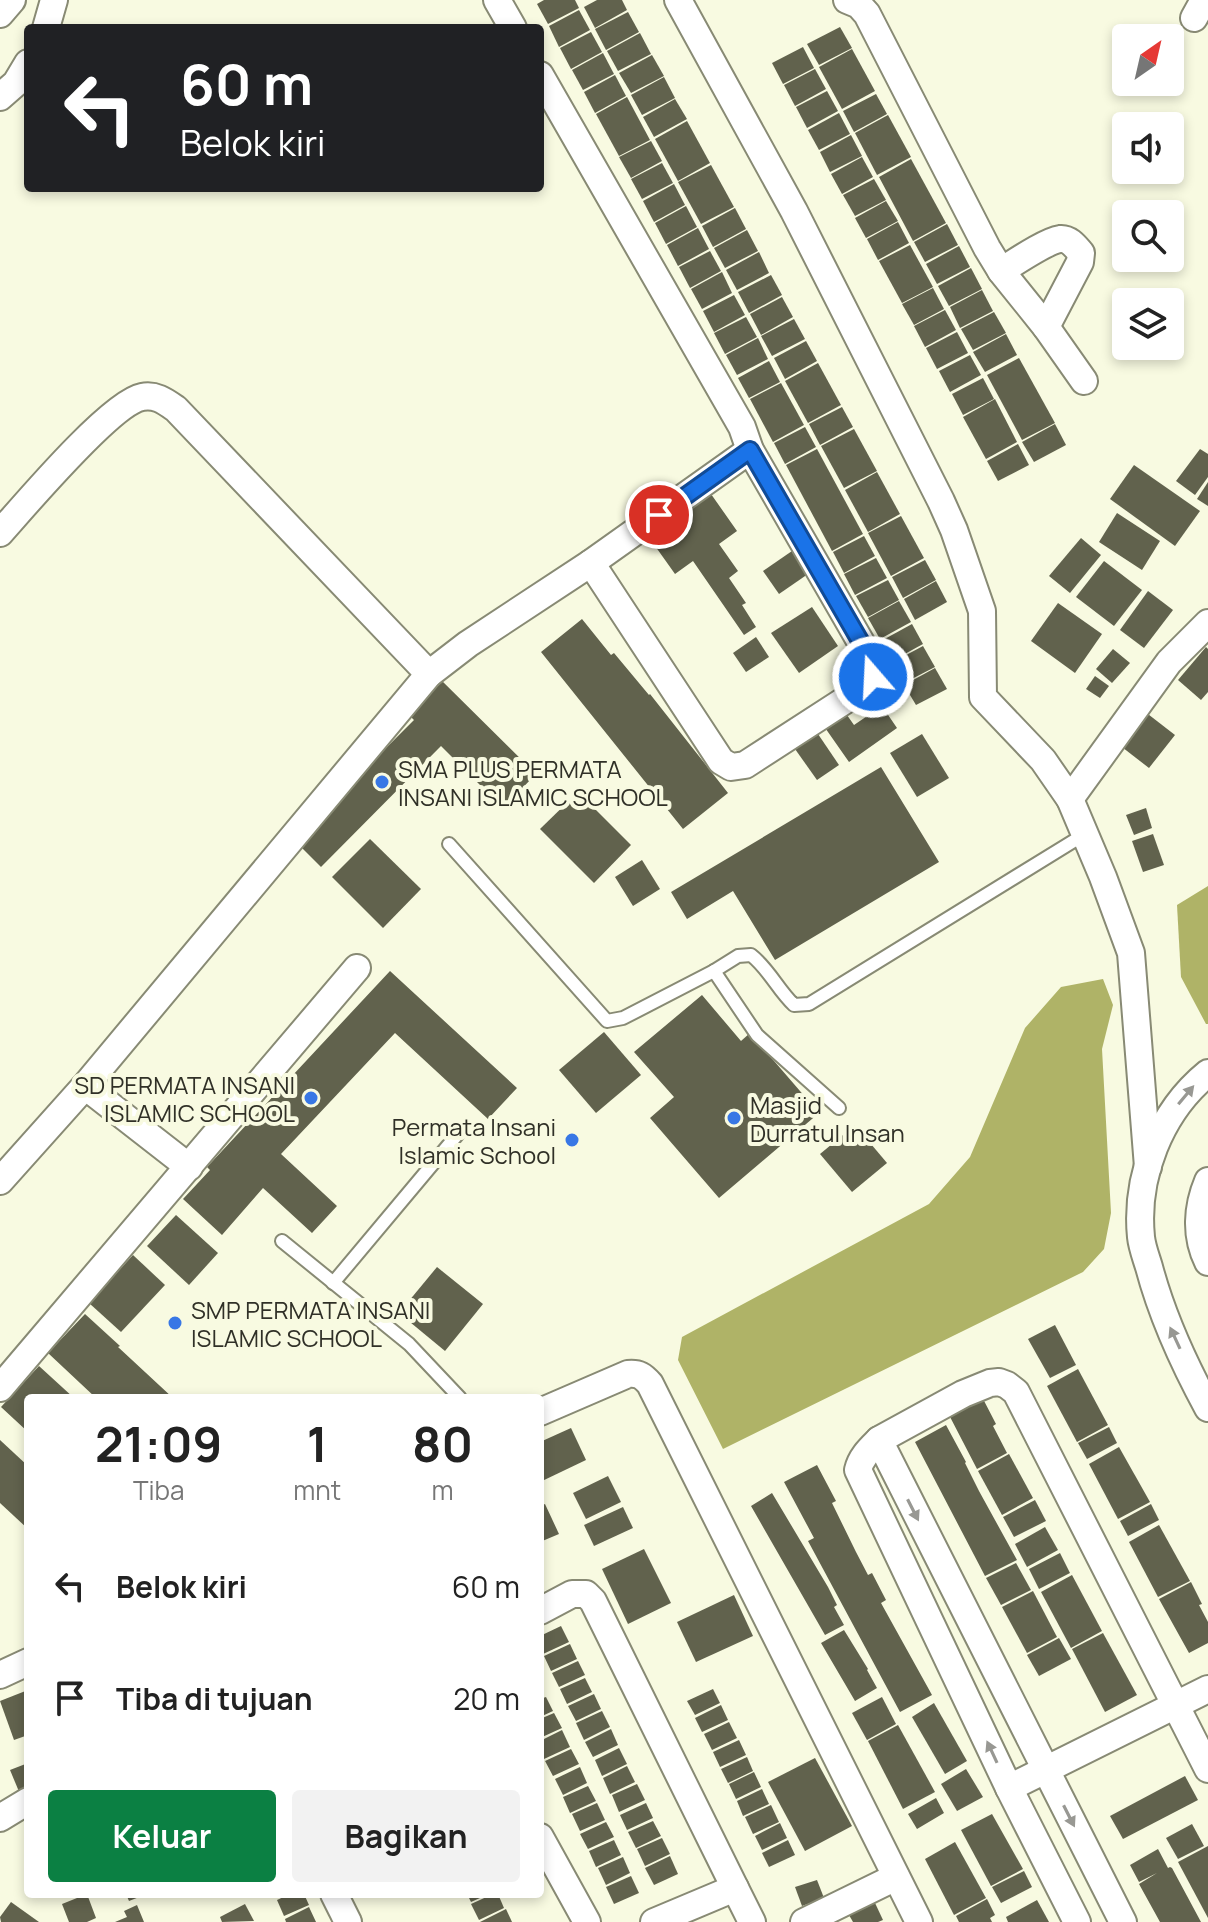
<!DOCTYPE html>
<html lang="id">
<style>
body{margin:0;font-family:Manrope,sans-serif;background:#f2f2f2;color:#222;height:100vh;display:flex;flex-direction:column;font-size:30px;white-space:nowrap}
*{box-sizing:border-box;margin:0}
p{font-size:26px;color:#767676}
.icon{flex:none;width:44px;height:44px;fill:none;stroke:currentColor;stroke-width:2;stroke-linecap:round;stroke-linejoin:round}
.map{position:relative;flex:1;overflow:hidden}
.sheet{position:absolute;left:24px;top:1394px;width:520px;height:504px;display:flex;flex-direction:column;background:#fff;border-radius:8px;box-shadow:0 4px 12px #0003}
.sheet>*{flex:none}
.top-card{position:absolute;left:24px;top:24px;width:520px;height:168px;border-radius:8px;box-shadow:0 4px 12px #0003;background:#202124;color:#fff;overflow:hidden}
.needle{width:52px;rotate:34deg}
.buttons{position:absolute;left:1112px;top:24px;display:grid;gap:16px}
.buttons a{display:grid;place-items:center;width:72px;height:72px;border-radius:8px;background:#fff;box-shadow:0 4px 12px #0003;font-size:40px}
.pin{position:absolute;display:grid;place-items:center;width:68px;height:68px;color:#fff;margin:-34px;border:4px solid #fff;border-radius:50%;box-shadow:0 2px 8px #0007}
.me{position:absolute;width:88px;margin:-44px;rotate:341deg;stroke-linejoin:round;filter:drop-shadow(0 0 6px #0008)}
.turn{display:flex;align-items:center;gap:28px;height:168px;padding:0 24px;font-size:36px}
.turn .icon{width:104px;height:104px;stroke-width:2.5}
.turn b{display:block;font-size:56px;line-height:68px}
.eta{display:flex;justify-content:space-evenly;align-items:center;height:136px;text-align:center}
.eta b{font-size:48px;font-weight:700;line-height:56px}
.primary-button{display:flex;gap:16px;margin-top:auto;padding:16px 24px}
.primary-button a{flex:1;height:92px;border-radius:8px;background:#0b8043;color:#fff;font-size:32px;font-weight:700;line-height:92px;text-align:center}
.primary-button a+a{background:#f2f2f2;color:#222}
ul{padding:0;list-style:none}
li{display:flex;align-items:center;gap:24px;height:112px;padding:0 24px}
li div{flex:1}
li b{display:block;font-size:30px}
li em{font-style:normal}
.map>svg:first-child{display:block}
</style>
<div class="map">
<svg width="1208" height="1922" viewBox="0 0 1208 1922">
<rect width="100%" height="100%" fill="#f8fae1"/>
<g fill="#afb367">
<path d="M1208 886V1024H1206L1181 977 1177 905Z"/>
<path d="M1103 979 1113 1005 1102 1049 1111 1213 1104 1249 1083 1272 723 1449 678 1360 682 1337 929 1204 970 1157 1025 1028 1061 987Z"/>
</g>
<g fill="#61624d">
<path d="M544 0H575L579 8 548 24 537 4Z"/>
<path d="M597 0H622L627 10 595 28 584 7Z"/>
<path d="M579 10 590 30 559 47 549 26Z"/>
<path d="M628 12 639 32 606 50 595 29Z"/>
<path d="M840 27 852 48 819 65 807 44Z"/>
<path d="M591 32 602 52 571 69 560 48Z"/>
<path d="M640 33 651 54 618 71 607 51Z"/>
<path d="M803 47 814 68 783 84 772 63Z"/>
<path d="M852 49 875 91 842 109 819 67Z"/>
<path d="M603 53 614 74 583 90 572 70Z"/>
<path d="M652 55 664 76 631 93 619 73Z"/>
<path d="M815 69 826 89 795 106 784 85Z"/>
<path d="M615 75 626 96 595 113 584 92Z"/>
<path d="M664 77 675 98 642 115 631 95Z"/>
<path d="M827 91 838 111 807 128 796 107Z"/>
<path d="M876 94 887 114 854 132 843 111Z"/>
<path d="M627 97 650 140 619 156 596 114Z"/>
<path d="M675 99 687 119 654 137 643 117Z"/>
<path d="M839 113 850 134 819 150 808 130Z"/>
<path d="M888 115 911 157 877 175 855 133Z"/>
<path d="M687 121 710 163 678 181 655 139Z"/>
<path d="M851 135 862 156 830 172 820 152Z"/>
<path d="M651 141 662 161 631 178 619 157Z"/>
<path d="M862 157 873 177 842 194 831 174Z"/>
<path d="M911 159 946 223 913 241 879 177Z"/>
<path d="M662 163 673 183 642 199 631 179Z"/>
<path d="M711 165 734 207 701 224 678 182Z"/>
<path d="M874 179 886 200 855 216 843 195Z"/>
<path d="M674 184 685 205 654 222 643 201Z"/>
<path d="M886 201 898 221 866 238 855 218Z"/>
<path d="M686 206 697 227 666 244 655 223Z"/>
<path d="M735 208 746 229 713 247 702 226Z"/>
<path d="M898 222 909 243 878 260 867 239Z"/>
<path d="M947 224 958 245 925 262 914 242Z"/>
<path d="M698 228 709 249 678 266 667 245Z"/>
<path d="M747 230 758 251 725 268 714 248Z"/>
<path d="M910 245 933 287 902 303 879 261Z"/>
<path d="M959 246 970 267 937 284 926 264Z"/>
<path d="M710 251 721 271 690 288 679 267Z"/>
<path d="M759 252 769 273 737 290 726 270Z"/>
<path d="M971 268 982 289 949 306 938 286Z"/>
<path d="M722 272 732 293 702 309 691 289Z"/>
<path d="M771 275 782 295 749 313 738 292Z"/>
<path d="M933 288 944 309 914 325 902 304Z"/>
<path d="M982 290 993 311 960 328 950 307Z"/>
<path d="M734 295 745 315 714 332 703 311Z"/>
<path d="M782 297 793 317 761 335 750 314Z"/>
<path d="M945 310 956 330 925 347 914 326Z"/>
<path d="M994 312 1006 333 973 350 961 329Z"/>
<path d="M746 317 757 337 725 354 714 333Z"/>
<path d="M794 319 805 339 772 356 761 336Z"/>
<path d="M957 332 968 353 937 369 926 348Z"/>
<path d="M1006 334 1017 355 985 372 973 352Z"/>
<path d="M758 338 768 359 737 375 726 355Z"/>
<path d="M806 341 817 361 785 379 774 358Z"/>
<path d="M970 355 981 375 950 392 939 371Z"/>
<path d="M1019 358 1055 423 1022 440 987 375Z"/>
<path d="M769 361 780 382 749 398 738 378Z"/>
<path d="M818 363 841 405 808 423 785 381Z"/>
<path d="M983 378 994 399 963 415 952 394Z"/>
<path d="M781 383 804 425 773 442 750 399Z"/>
<path d="M995 399 1017 442 986 459 963 417Z"/>
<path d="M842 407 853 427 820 445 809 424Z"/>
<path d="M1055 424 1066 445 1034 462 1022 442Z"/>
<path d="M805 427 816 447 785 464 774 443Z"/>
<path d="M854 429 877 471 844 488 821 446Z"/>
<path d="M1018 444 1029 465 998 481 987 461Z"/>
<path d="M817 449 863 534 832 551 786 465Z"/>
<path d="M1200 449 1208 454V477L1195 495 1176 481Z"/>
<path d="M1134 465 1200 511 1175 546 1110 499Z"/>
<path d="M877 472 900 514 868 532 845 490Z"/>
<path d="M1208 482V506L1197 499Z"/>
<path d="M711 494 737 531 719 544 738 571 729 578 746 603 742 605 756 627 744 635 693 561 675 574 648 536Z"/>
<path d="M1117 513 1160 541 1142 570 1099 542Z"/>
<path d="M901 516 924 558 891 576 868 533Z"/>
<path d="M864 536 875 556 844 573 833 552Z"/>
<path d="M1081 538 1101 555 1070 593 1049 576Z"/>
<path d="M792 551 808 574 779 594 763 571Z"/>
<path d="M876 558 887 578 855 595 844 574Z"/>
<path d="M925 560 936 580 903 598 892 577Z"/>
<path d="M1104 561 1142 590 1114 626 1076 597Z"/>
<path d="M888 580 899 600 868 617 856 596Z"/>
<path d="M936 581 947 602 915 620 904 599Z"/>
<path d="M1148 591 1173 610 1144 648 1120 630Z"/>
<path d="M899 601 911 622 880 639 868 618Z"/>
<path d="M1058 603 1102 634 1075 673 1031 641Z"/>
<path d="M812 607 838 646 799 673 771 633Z"/>
<path d="M582 619 611 655 614 653 649 695 650 694 728 793 683 829 541 652Z"/>
<path d="M912 624 923 644 892 661 881 641Z"/>
<path d="M756 637 769 657 746 672 733 653Z"/>
<path d="M923 646 935 667 904 683 893 662Z"/>
<path d="M1206 647 1208 649V692L1201 700 1178 680Z"/>
<path d="M1113 649 1130 663 1112 683 1096 669Z"/>
<path d="M935 668 947 689 916 705 904 685Z"/>
<path d="M1095 676 1109 686 1100 698 1086 689Z"/>
<path d="M438 677 536 774 503 808 441 746 321 867 294 840 414 720 405 711Z"/>
<path d="M882 706 897 728 849 762 821 722 842 708 854 725Z"/>
<path d="M1144 711 1175 735 1149 768 1118 744Z"/>
<path d="M818 734 839 765 817 780 795 749Z"/>
<path d="M922 734 949 778 917 797 890 753Z"/>
<path d="M881 767 939 862 775 960 733 891 687 919 671 892Z"/>
<path d="M578 792 631 845 594 883 540 829Z"/>
<path d="M1146 808 1152 828 1134 835 1126 815Z"/>
<path d="M1153 834 1164 865 1143 872 1132 841Z"/>
<path d="M370 839 421 889 383 928 332 877Z"/>
<path d="M642 860 660 889 633 906 615 877Z"/>
<path d="M390 971 517 1088 488 1119 395 1033 281 1154 337 1206 312 1233 263 1188 222 1235 183 1199 210 1170 207 1167Z"/>
<path d="M702 995 741 1041 750 1033 819 1113 719 1198 650 1118 674 1097 634 1052Z"/>
<path d="M604 1032 641 1075 596 1113 559 1070Z"/>
<path d="M855 1125 887 1163 852 1192 820 1154Z"/>
<path d="M176 1215 218 1253 189 1285 147 1246Z"/>
<path d="M133 1255 165 1285 121 1332 89 1303Z"/>
<path d="M437 1267 483 1304 445 1351 399 1313Z"/>
<path d="M85 1314 120 1346 118 1347 173 1398H96L48 1353Z"/>
<path d="M1055 1325 1076 1365 1050 1378 1028 1339Z"/>
<path d="M39 1366 74 1398H28V1432L1 1407Z"/>
<path d="M1078 1369 1108 1425 1077 1442 1047 1386Z"/>
<path d="M981 1395 996 1424 993 1426 1007 1453 977 1469 948 1413Z"/>
<path d="M946 1425 966 1462 965 1463 979 1491 1017 1560 985 1576 915 1442Z"/>
<path d="M1109 1427 1117 1443 1087 1459 1078 1443Z"/>
<path d="M571 1428 586 1460 540 1482V1442Z"/>
<path d="M0 1440 28 1466V1529L0 1503Z"/>
<path d="M1119 1447 1150 1502 1118 1519 1089 1464Z"/>
<path d="M1009 1454 1033 1498 1002 1515 978 1471Z"/>
<path d="M817 1465 836 1501 832 1503 856 1552 868 1575 872 1573 886 1600 881 1603 932 1695 900 1712 808 1541 814 1538 784 1482Z"/>
<path d="M608 1476 621 1502 586 1519 573 1493Z"/>
<path d="M772 1493 828 1587 837 1605 834 1607 844 1625 825 1635 751 1506Z"/>
<path d="M1035 1500 1046 1521 1014 1537 1003 1517Z"/>
<path d="M545 1504 559 1534 540 1542V1506Z"/>
<path d="M1151 1504 1159 1520 1128 1536 1120 1521Z"/>
<path d="M623 1507 633 1528 594 1546 584 1525Z"/>
<path d="M1159 1525 1190 1581 1158 1597 1129 1542Z"/>
<path d="M1045 1527 1058 1550 1027 1567 1015 1544Z"/>
<path d="M644 1549 671 1603 628 1624 602 1569Z"/>
<path d="M1060 1553 1070 1573 1039 1589 1029 1569Z"/>
<path d="M1016 1563 1031 1590 1001 1605 986 1578Z"/>
<path d="M1072 1575 1102 1631 1071 1648 1041 1592Z"/>
<path d="M1191 1582 1202 1604 1199 1605 1208 1622V1643L1189 1653 1159 1599Z"/>
<path d="M1033 1591 1057 1637 1027 1653 1002 1607Z"/>
<path d="M734 1595 753 1636 696 1662 677 1622Z"/>
<path d="M561 1626 569 1642 543 1654 540 1648V1636Z"/>
<path d="M844 1630 868 1669 867 1670 877 1688 855 1701 821 1643Z"/>
<path d="M1103 1633 1137 1695 1105 1712 1072 1649Z"/>
<path d="M1059 1638 1071 1659 1039 1676 1027 1655Z"/>
<path d="M570 1644 577 1659 551 1671 544 1656Z"/>
<path d="M578 1661 585 1675 559 1687 552 1673Z"/>
<path d="M585 1678 592 1692 567 1704 560 1689Z"/>
<path d="M713 1689 720 1703 695 1715 687 1701Z"/>
<path d="M28 1690V1735L14 1740 0 1701Z"/>
<path d="M594 1694 601 1709 576 1721 568 1706Z"/>
<path d="M546 1697 553 1711 540 1717V1699Z"/>
<path d="M882 1697 896 1724 867 1740 852 1713Z"/>
<path d="M934 1703 967 1761 945 1774 912 1717Z"/>
<path d="M721 1705 728 1720 702 1732 695 1718Z"/>
<path d="M602 1711 610 1727 584 1740 576 1723Z"/>
<path d="M554 1713 562 1728 540 1738V1719Z"/>
<path d="M729 1722 737 1738 712 1750 704 1734Z"/>
<path d="M898 1725 935 1792 903 1809 868 1741Z"/>
<path d="M611 1729 618 1745 593 1757 585 1742Z"/>
<path d="M562 1730 570 1747 544 1759 540 1750V1741Z"/>
<path d="M739 1740 746 1755 720 1767 713 1752Z"/>
<path d="M619 1748 627 1764 602 1776 595 1760Z"/>
<path d="M571 1749 579 1764 553 1776 545 1761Z"/>
<path d="M747 1757 753 1771 728 1783 721 1769Z"/>
<path d="M815 1758 852 1826 805 1851 768 1782Z"/>
<path d="M28 1763V1790L20 1794 10 1770Z"/>
<path d="M627 1766 635 1782 610 1794 603 1778Z"/>
<path d="M580 1767 587 1783 563 1795 555 1779Z"/>
<path d="M966 1769 983 1797 957 1811 941 1784Z"/>
<path d="M754 1772 761 1787 736 1799 729 1784Z"/>
<path d="M1185 1776 1198 1800 1123 1839 1110 1816Z"/>
<path d="M637 1784 645 1800 619 1812 612 1795Z"/>
<path d="M588 1786 596 1801 570 1813 563 1797Z"/>
<path d="M762 1789 769 1804 743 1816 737 1801Z"/>
<path d="M936 1798 944 1813 917 1829 908 1814Z"/>
<path d="M597 1803 605 1820 580 1831 572 1814Z"/>
<path d="M646 1803 653 1818 627 1830 620 1815Z"/>
<path d="M771 1805 779 1822 753 1834 745 1817Z"/>
<path d="M992 1814 1023 1869 991 1886 961 1830Z"/>
<path d="M653 1821 661 1836 636 1848 628 1832Z"/>
<path d="M606 1822 614 1837 588 1849 580 1834Z"/>
<path d="M780 1823 787 1838 762 1850 755 1836Z"/>
<path d="M1192 1824 1204 1846 1178 1859 1166 1838Z"/>
<path d="M662 1838 670 1854 645 1866 637 1849Z"/>
<path d="M614 1840 621 1855 596 1867 589 1851Z"/>
<path d="M788 1840 795 1855 769 1867 762 1853Z"/>
<path d="M955 1842 986 1898 954 1915 925 1859Z"/>
<path d="M1208 1846V1918L1178 1862Z"/>
<path d="M1158 1849 1168 1868 1170 1867 1172 1868 1201 1922H1160L1139 1884 1157 1873 1139 1882 1130 1865Z"/>
<path d="M670 1856 678 1874 654 1885 645 1868Z"/>
<path d="M623 1857 630 1873 606 1885 598 1868Z"/>
<path d="M1024 1871 1032 1887 1001 1903 992 1887Z"/>
<path d="M631 1876 639 1893 614 1904 606 1887Z"/>
<path d="M817 1880 824 1898 802 1906 795 1887Z"/>
<path d="M87 1894 96 1918 87 1922H69L62 1904Z"/>
<path d="M126 1894H147L129 1901Z"/>
<path d="M290 1894H304L309 1905 284 1916 277 1900Z"/>
<path d="M467 1894H489L471 1902Z"/>
<path d="M493 1894H498L504 1908 479 1920 471 1904Z"/>
<path d="M987 1899 995 1915 990 1918 992 1922H959L956 1916Z"/>
<path d="M1037 1900 1049 1922H1008L1006 1917Z"/>
<path d="M11 1902 39 1922H1L0 1917Z"/>
<path d="M875 1903 883 1920 878 1922H853L849 1915Z"/>
<path d="M245 1904 254 1921 222 1922 220 1917Z"/>
<path d="M137 1905 144 1922H115L127 1917 124 1911Z"/>
<path d="M309 1907 316 1922H286L285 1919Z"/>
<path d="M506 1909 512 1922H480Z"/>
</g>
<g fill="none" stroke-linecap="round" stroke-linejoin="round">
<defs>
<g id="service">
<path d="M449 844 607 1021 623 1018 714 971 738 956 751 955C769 969 778 990 794 1005L809 1004 1085 834"/>
<path d="M714 971 757 1035 839 1108"/>
<path d="M282 1241 409 1344 460 1398"/>
<path d="M333 1283 462 1129"/>
</g>
<g id="minor">
<path d="M497 0 513 28"/>
<path d="M678 0 794 211 941 501 954 530 982 611 983 697 1043 760 1070 799 1103 877 1131 953 1148 1167"/>
<path d="M847 0 859 5 867 14 987 248 1001 271 1046 327 1084 381"/>
<path d="M0 14 12 0"/>
<path d="M1194 18 1204 0"/>
<path d="M46 28 54 0"/>
<path d="M540 75 742 427 750 450 874 665 873 677 867 686 745 765 731 767 721 761 591 563"/>
<path d="M0 97 16 83 28 63"/>
<path d="M1001 271C1014 263 1046 241 1060 239 1069 238 1075 246 1081 253L1080 262 1046 327"/>
<path d="M0 533C25 505 111 403 142 397 156 394 166 402 176 409L429 674 468 644 591 563 750 450"/>
<path d="M1070 799 1169 662 1208 623"/>
<path d="M1208 1073C1160 1112 1135 1177 1141 1237 1142 1247 1146 1257 1149 1267 1162 1316 1184 1364 1208 1408"/>
<path d="M85 1086 189 1167"/>
<path d="M0 1181 85 1086 429 674"/>
<path d="M1208 1181C1197 1207 1195 1236 1208 1262"/>
<path d="M0 1388 357 968"/>
<path d="M540 1412 628 1374C639 1373 643 1376 650 1384L919 1922"/>
<path d="M879 1440 1123 1922"/>
<path d="M540 1611 572 1594H586L593 1601 735 1888"/>
<path d="M0 1675 28 1662"/>
<path d="M1009 1788 1208 1689"/>
<path d="M0 1818 28 1801"/>
<path d="M540 1837 587 1922"/>
<path d="M334 1894 348 1922"/>
<path d="M654 1922 735 1888 752 1922"/>
<path d="M804 1922 896 1877"/>
<path d="M1077 1922 1009 1788 858 1470C861 1457 870 1449 879 1440L963 1394 990 1383 999 1382 1007 1385 1016 1392 1208 1769"/>
</g>
</defs>
<use href="#service" stroke="#888a74" stroke-width="16"/>
<use href="#minor" stroke="#888a74" stroke-width="30"/>
<use href="#service" stroke="#fff" stroke-width="12"/>
<use href="#minor" stroke="#fff" stroke-width="26"/>
</g>
<defs><path id="oneway-solid" d="M-6-.8H1V-3.2L6.5 0L1 3.2V.8H-6Z" transform="scale(2)"/></defs>
<g fill="#989893">
<use href="#oneway-solid" transform="translate(1186 1095) rotate(-50)"/>
<use href="#oneway-solid" transform="translate(1175 1338) rotate(-115)"/>
<use href="#oneway-solid" transform="translate(913 1510) rotate(63)"/>
<use href="#oneway-solid" transform="translate(992 1752) rotate(-115)"/>
<use href="#oneway-solid" transform="translate(1069 1816) rotate(63)"/>
</g>
<g fill="none" stroke-linecap="round" stroke-linejoin="round">
<defs>
<path id="route" d="M659 515 750 450 874 665 873 677"/>
</defs>
<use href="#route" stroke="#114b97" stroke-width="20"/>
<use href="#route" stroke="#1a73e8" stroke-width="14"/>
</g>
<g fill="#3877e5" stroke="#f8fae1" stroke-width="3">
<circle cx="382" cy="782" r="8"/>
<circle cx="311" cy="1098" r="8"/>
<circle cx="734" cy="1118" r="8"/>
<circle cx="572" cy="1140" r="8"/>
<circle cx="175" cy="1323" r="8"/>
</g>
<g text-anchor="middle" dominant-baseline="central" stroke-width="8" stroke-linejoin="round" paint-order="stroke">
<g font-size="24" fill="#303027" stroke="#f8fae1" text-anchor="start">
<text x="398" y="768">SMA PLUS PERMATA<tspan x="398" dy="28">INSANI ISLAMIC SCHOOL</tspan></text>
<text x="295" y="1084" text-anchor="end">SD PERMATA INSANI<tspan x="295" dy="28">ISLAMIC SCHOOL</tspan></text>
<text x="750" y="1104">Masjid<tspan x="750" dy="28">Durratul Insan</tspan></text>
<text x="556" y="1126" text-anchor="end">Permata Insani<tspan x="556" dy="28">Islamic School</tspan></text>
<text x="191" y="1309">SMP PERMATA INSANI<tspan x="191" dy="28">ISLAMIC SCHOOL</tspan></text>
</g>
</g>
</svg>
<div class="buttons">
<a><svg class="needle" viewBox="-14 -14 28 28"><path d="M0-13l5 13h-10z" fill="#e53935"/><path d="M0 13l5-13h-10z" fill="#767676"/></svg></a>
<a><svg class="icon" aria-label="sound" viewBox="0 0 24 24"><path d="M4 9h4l5-4v14l-5-4H4zM17 9q2 3 0 6"/></svg></a>
<a><svg class="icon" aria-label="search" viewBox="0 0 24 24"><circle cx="10" cy="10" r="6"/><path d="M15 15l6 6"/></svg></a>
<a><svg class="icon" aria-label="layers" viewBox="0 0 24 24"><path d="M12 4l9 5-9 5-9-5zM3 14l9 5 9-5"/></svg></a>
</div>
<div class="pin" style="left:659px;top:515px;background:#d93025"><svg class="icon" aria-label="arrive" viewBox="0 0 24 24"><path d="M6 21V4h12l-3 4 3 4H6"/></svg></div>
<svg class="me" style="left:873px;top:677px" viewBox="-20 -20 40 40"><circle r="17" fill="#1a73e8" stroke="#fff" stroke-width="3"/><path d="M0-11L8 9 0 5-8 9z" fill="#fff"/></svg>
<div class="top-card">
<div class="turn"><svg class="icon" aria-label="left" viewBox="0 0 24 24"><path d="M17 20v-9H6M10 6l-5 5 5 5"/></svg><div><b>60 m</b>Belok kiri</div></div>
</div>
<section class="sheet">
<div class="eta">
<div><b>21:09</b><p>Tiba</p></div>
<div><b>1</b><p>mnt</p></div>
<div><b>80</b><p>m</p></div>
</div>
<ul>
<li><svg class="icon" aria-label="left" viewBox="0 0 24 24"><path d="M17 20v-9H6M10 6l-5 5 5 5"/></svg><div><b>Belok kiri</b></div><em>60 m</em></li>
<li><svg class="icon" aria-label="arrive" viewBox="0 0 24 24"><path d="M6 21V4h12l-3 4 3 4H6"/></svg><div><b>Tiba di tujuan</b></div><em>20 m</em></li>
</ul>
<div class="primary-button"><a>Keluar</a><a>Bagikan</a></div>
</section>
</div>
